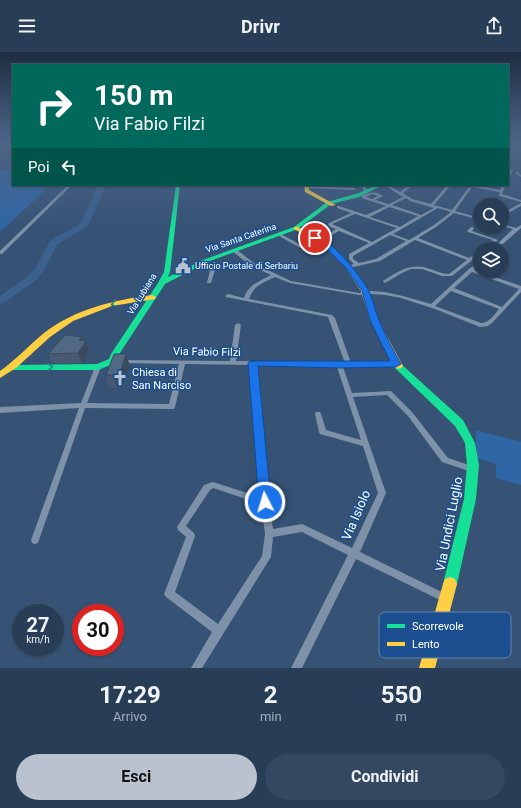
<!DOCTYPE html>
<html lang="it">
<style>
body{margin:0;font-family:Roboto,sans-serif;background:#344961;color:#f1f3f6;height:100vh;display:flex;flex-direction:column;font-size:15px;white-space:nowrap}
*{box-sizing:border-box;margin:0}
p{font-size:13px;color:#a5aeba}
.icon{flex:none;width:22px;height:22px;fill:none;stroke:currentColor;stroke-width:2;stroke-linecap:round;stroke-linejoin:round}
.map{position:relative;height:616px;overflow:hidden}
.side{display:flex;flex-direction:column;background:#283e57;flex:1}
.side>*{flex:none}
.top-card{position:absolute;left:12px;top:12px;width:497px;height:122px;border-radius:0px;box-shadow:0 1px 3px #0004,0 0 0 1px #44576d;background:#00695c;color:#fff;overflow:hidden}
.controls{position:absolute;left:473px;top:146px;display:grid;gap:8px}
.controls a{display:grid;place-items:center;width:36px;height:36px;border-radius:50%;background:#283e57;box-shadow:0 1px 3px #0004,0 0 0 1px #44576d;font-size:20px}
.speed{position:absolute;left:12px;top:552px;display:flex;gap:8px;font-size:20px;font-weight:700;text-align:center}
.speed>*{display:grid;place-content:center;width:52px;height:52px;border-radius:50%;background:#283e57;box-shadow:0 1px 3px #0004,0 0 0 1px #44576d;line-height:1}
.speed small{font-size:10px;font-weight:400}
.speed .limit{border:6px solid #d22;background:#fff;color:#111}
.pin{position:absolute;display:grid;place-items:center;width:34px;height:34px;color:#fff;margin:-17px;border:2px solid #fff;border-radius:50%;box-shadow:0 1px 4px #0007}
.me{position:absolute;width:44px;margin:-22px;rotate:355deg;stroke-linejoin:round;filter:drop-shadow(0 0 3px #0008)}
.turn{display:flex;align-items:center;gap:14px;height:84px;padding:0 16px;font-size:18px}
.turn .icon{width:52px;height:52px;stroke-width:2.5}
.turn b{display:block;font-size:28px;line-height:34px}
.then{display:flex;align-items:center;height:38px;padding:0 16px;background:#0003;gap:8px;font-size:15px}
.eta{display:flex;justify-content:space-evenly;align-items:center;height:68px;text-align:center}
.eta b{font-size:24px;font-weight:700;line-height:28px}
.cta{display:flex;gap:8px;margin-top:auto;padding:8px 16px}
.cta a{flex:1;height:46px;border-radius:24px;background:#b9c2ce;color:#111;font-size:16px;font-weight:700;line-height:46px;text-align:center}
.cta a+a{background:#344961;color:#f1f3f6}
header{display:flex;justify-content:space-between;align-items:center;height:52px;padding:0 16px;background:#283e57;font-size:18px;font-weight:700}
.map>svg:first-child{display:block}
</style>
<header><svg class="icon" aria-label="menu" viewBox="0 0 24 24"><path d="M4 6h16M4 12h16M4 18h16"/></svg>Drivr<svg class="icon" aria-label="share" viewBox="0 0 24 24"><path d="M12 15V3M7 8l5-5 5 5M5 13v7h14v-7"/></svg></header>
<div class="map">
<svg width="521" height="616" viewBox="0 0 521 616">
<rect width="100%" height="100%" fill="#365274"/>
<g fill="#2f66a5">
<path d="M0 118H13V133H51L0 180Z"/>
<path d="M476 378 521 390V433L496 426V412L476 406Z"/>
</g>
<g fill="none" stroke-linecap="round" stroke-linejoin="round">
<path fill="#3b618d" fill-rule="evenodd" d="M98 133H106L88 174 57 193 44 218 36 228 4 251 0 252V244L28 224 35 217 50 189 81 171Z"/>
<g fill="#7d92a8" fill-rule="evenodd">
<path d="M508 103 516 104 508 105Z"/>
<path d="M508 116 513 118 510 124 508 125V121L509 118H508Z"/>
<path d="M516 120H518L521 123V125L516 122Z"/>
<path d="M68 133H72L2 202H0V199Z"/>
<path d="M361 133H365L366 137 369 139 368 140 364 139Z"/>
<path d="M384 133H388L400 140 409 133H413L403 141 412 147 431 152 447 133H451L434 153 452 158 469 135 462 133H474L500 138 502 133H506L502 142 521 148V150L499 144 500 140 472 135 455 159 480 166V168L454 161 436 175 418 186 469 206 480 199V202L452 224H442L422 217H411L402 221 385 231 383 230V229C399 219 411 210 430 217 437 219 442 222 449 222L467 208 415 188 380 209 349 216H347V214L354 212 349 207V202L369 191 339 179 328 185 314 187V185L326 183 336 177 330 175 328 172 329 171 351 161 337 156V154H339L366 163 386 154 362 146V144C371 140 374 139 383 144L375 148 389 152 403 145ZM372 142 378 144 372 147 366 145ZM406 146 410 149 434 156 421 163 392 153ZM389 155 418 164 400 175 370 165ZM438 156 451 160 434 173 409 188 393 182ZM355 162 397 176 372 190 332 172ZM390 183 406 189 376 207 359 211 353 207V204Z"/>
<path d="M306 134 354 136 356 137 354 138 305 136V134Z"/>
<path d="M521 151V154L505 163 502 162V160H504Z"/>
<path d="M502 172 516 176 521 173V176L497 197H492L513 177 502 174Z"/>
<path d="M471 175 474 176 472 179 498 188 487 197H482L493 188 468 180 467 179Z"/>
<path d="M279 182H281L308 197 304 198 279 184Z"/>
<path d="M232 197H236L255 212 291 229 359 241 371 239 385 240 403 244 431 252 469 217 480 209V212L474 218 521 234V240L492 271 488 274 480 275 435 257 401 246 385 243 371 242 359 243 290 231 275 225C264 230 253 234 249 247L332 263 335 266 351 311H398L399 312 396 314 343 315 352 341 391 339 412 360 448 406 475 415 476 417 475 419 472 420 442 410 408 364 387 343 353 345 386 441 360 500 450 544 452 547 450 550 447 552 444 550 356 507 302 616H291L348 503 302 480 273 485 271 505 269 508 202 616H191L212 580 166 545 164 542 186 485 178 478 177 475 204 433 213 430 260 445 250 313 185 312 175 355 174 357H172L85 356 39 488 38 491 35 492 32 491 31 488 79 356 0 361V355L81 351 95 315 98 313 101 315 87 351 169 352 179 312 120 311 117 309 118 308 230 309 235 273 238 271 241 273 236 309 345 311 328 265 226 245 225 244 228 242 244 246C248 233 260 229 271 223L251 214 232 199ZM472 220 519 237 502 255 454 236ZM451 239 499 257C494 263 489 271 481 271L435 254ZM256 313 337 315 361 388 326 378 321 362 320 360H316L315 362 319 380 320 382 363 394 378 441 352 496 302 472 273 477 269 450ZM213 436 261 452 265 482 262 504 218 572 175 540 195 484 194 481 186 474 210 438Z"/>
<path d="M195 212H199L215 217V218L211 231H207V230L210 219 195 214Z"/>
</g>
<g fill="#16e098" fill-rule="evenodd">
<path d="M176 133H180L170 220 168 225 203 208 294 175 327 150 359 141 377 133H383L359 145 331 152 298 177 207 210 165 232 118 304 116 311 98 318H8L6 316 11 313 97 312 109 307 111 302 158 231 164 220Z"/>
<path d="M398 311 401 312 463 368 475 391 479 413 476 447 457 532 455 537 450 539 445 537 443 532 464 447 467 413 465 391 455 374 395 316 393 314 395 312Z"/>
</g>
<g fill="#ffcf43" fill-rule="evenodd">
<path d="M304 133H308L309 138 336 153 331 154 305 140Z"/>
<path d="M294 175H298L330 193 351 214 369 239 378 268 403 314 401 316 398 317 393 314 370 268 361 239 346 216 326 195 294 177Z"/>
<path d="M152 243 156 245 155 247 112 254 73 269 50 285 16 316 0 326V319C16 308 29 293 44 281 75 257 114 248 152 243Z"/>
<path d="M450 525 455 527 457 532 435 616H419L443 532 445 527Z"/>
</g>
</g>
<g fill="#475a72">
<path d="M83 289H86L89 298 82 311H52L48 302Z"/>
<path d="M130 314 123 334 117 336 109 335 106 323Z"/>
</g>
<g fill="#394a5c">
<path d="M82 285 84 292 86 289 89 298 82 311 78 301 79 288Z"/>
<path d="M126 302 130 314 123 334 117 336 113 323Z"/>
</g>
<g fill="#526984" stroke="#394a5c">
<path d="M66 283 82 285 79 288 86 289 78 301 48 302 63 285Z"/>
<path d="M114 302H126L120 321 113 323H106Z"/>
</g>
<defs><path id="oneway-chevron" d="M-2-3.5L2.5 0L-2 3.5" fill="none" stroke-width="1.6" stroke-linecap="round" stroke-linejoin="round"/></defs>
<g stroke="#198292">
<use href="#oneway-chevron" transform="translate(114 252) rotate(165)"/>
<use href="#oneway-chevron" transform="translate(50 315) rotate(-1)"/>
</g>
<linearGradient id="sky" x2="0" y2="1"><stop stop-color="#1e2d40"/><stop offset="0.51" stop-color="#4c6688"/><stop offset="1" stop-color="#4c6688" stop-opacity="0"/></linearGradient>
<rect width="521" height="177" fill="url(#sky)"/>
<path fill="#1a73e8" stroke="#114b97" d="M313 185C330 183 361 225 369 239 373 248 375 259 379 268 385 283 393 298 401 312L396 315 339 316 258 314 271 450 269 454 265 456 261 454 259 450 248 311 250 309H390L370 268 362 239 347 217 325 195 313 188Z"/>
<defs>
<symbol id="civic-bare" viewBox="-9 -9 18 18"><path d="M-.6-6.5H3V-4.5H.6V-3L4-1V1h2V6H-6V1h2V-1L-.6-3ZM-1.2 2.5V6h2.4V2.5Z" fill="#b9c2ce" stroke="#1b4f8f" stroke-width="2.5" paint-order="stroke"/></symbol>
<symbol id="church-bare" viewBox="-9 -9 18 18"><path d="M-1.2-6h2.4v3.5h3.3v2.4h-3.3V6h-2.4V-.1h-3.3v-2.4h3.3Z" fill="#b9c2ce" stroke="#1b4f8f" stroke-width="2.5" paint-order="stroke"/></symbol>
</defs>
<g fill-rule="evenodd">
<use href="#civic-bare" x="172" y="203" width="22" height="22"/>
<use href="#church-bare" x="109" y="315" width="22" height="22"/>
</g>
<g text-anchor="middle" dominant-baseline="central" stroke-width="3" stroke-linejoin="round" paint-order="stroke">
<g font-size="9" fill="#fff" stroke="#1b4f8f">
<text transform="translate(241 186) rotate(-19)">Via Santa Caterina</text>
<text transform="translate(142 242) rotate(-58)">Via Lubiana</text>
</g>
<g font-size="9" fill="#fff" stroke="#1b4f8f" text-anchor="start">
<text x="195" y="214">Ufficio Postale di Serbariu</text>
</g>
<g font-size="11" fill="#fff" stroke="#1b4f8f">
<text transform="translate(207 300) rotate(1)">Via Fabio Filzi</text>
</g>
<g font-size="11" fill="#fff" stroke="#1b4f8f" text-anchor="start">
<text x="132" y="320">Chiesa di<tspan x="132" dy="13">San Narciso</tspan></text>
</g>
<g font-size="13" fill="#fff" stroke="#1b4f8f">
<text transform="translate(356 463) rotate(-67)">Via Isiolo</text>
<text transform="translate(449 472) rotate(-79)">Via Undici Luglio</text>
</g>
</g>
<rect x="379" y="560" width="132" height="46" rx="6" fill="#1b4f8f" stroke="#5f84b1" stroke-width="1"/>
<rect x="387" y="572" width="18" height="4" fill="#16e098"/>
<rect x="387" y="590" width="18" height="4" fill="#ffcf43"/>
<g font-size="11" fill="#fff">
<text x="412" y="578">Scorrevole</text>
<text x="412" y="596">Lento</text>
</g>
</svg>
<div class="controls">
<a><svg class="icon" aria-label="search" viewBox="0 0 24 24"><circle cx="10" cy="10" r="6"/><path d="M15 15l6 6"/></svg></a>
<a><svg class="icon" aria-label="layers" viewBox="0 0 24 24"><path d="M12 4l9 5-9 5-9-5zM3 14l9 5 9-5"/></svg></a>
</div>
<div class="speed"><div>27<small>km/h</small></div><div class="limit">30</div></div>
<div class="pin" style="left:315px;top:186px;background:#d93025"><svg class="icon" aria-label="arrive" viewBox="0 0 24 24"><path d="M6 21V4h12l-3 4 3 4H6"/></svg></div>
<svg class="me" style="left:265px;top:450px" viewBox="-20 -20 40 40"><circle r="17" fill="#1a73e8" stroke="#fff" stroke-width="3"/><path d="M0-11L8 9 0 5-8 9z" fill="#fff"/></svg>
<div class="top-card">
<div class="turn"><svg class="icon" aria-label="right" viewBox="0 0 24 24"><path d="M7 20v-9h11M14 6l5 5-5 5"/></svg><div><b>150 m</b>Via Fabio Filzi</div></div>
<div class="then">Poi<svg class="icon" aria-label="left" viewBox="0 0 24 24"><path d="M17 20v-9H6M10 6l-5 5 5 5"/></svg></div>
</div>
</div>
<section class="side">
<div class="eta">
<div><b>17:29</b><p>Arrivo</p></div>
<div><b>2</b><p>min</p></div>
<div><b>550</b><p>m</p></div>
</div>
<div class="cta"><a>Esci</a><a>Condividi</a></div>
</section>
